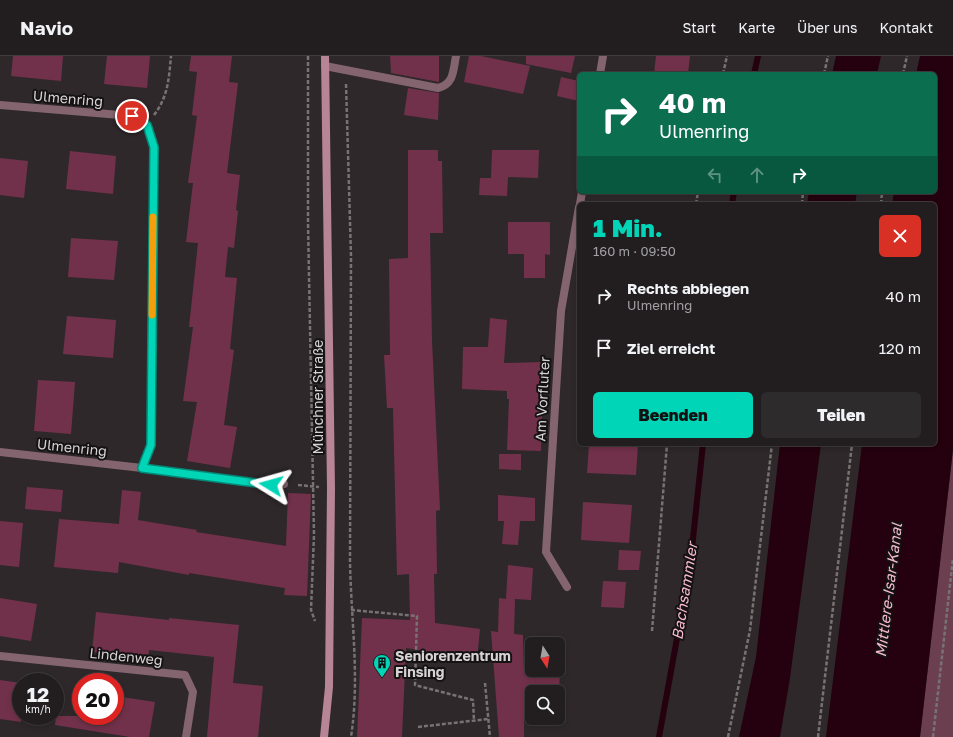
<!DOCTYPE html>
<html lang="de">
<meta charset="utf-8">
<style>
body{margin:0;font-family:"Golos Text",sans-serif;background:#2e2b2d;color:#f1f3f6;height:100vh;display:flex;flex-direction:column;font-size:15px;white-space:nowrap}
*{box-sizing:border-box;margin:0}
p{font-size:13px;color:#a2a2a5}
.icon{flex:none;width:22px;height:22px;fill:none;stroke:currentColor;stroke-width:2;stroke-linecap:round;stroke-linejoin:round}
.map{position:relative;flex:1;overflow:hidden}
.sheet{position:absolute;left:577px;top:146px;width:360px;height:244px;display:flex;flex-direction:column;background:#221e20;border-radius:6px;box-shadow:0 2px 6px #0003,0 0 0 1px #3f3c3e}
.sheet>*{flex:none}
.banner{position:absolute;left:577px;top:16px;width:360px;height:122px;border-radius:6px;box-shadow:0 2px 6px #0003,0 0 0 1px #3f3c3e;background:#0b6e4f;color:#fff;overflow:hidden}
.needle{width:26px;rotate:169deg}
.controls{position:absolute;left:525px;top:581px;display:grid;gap:8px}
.controls a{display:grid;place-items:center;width:40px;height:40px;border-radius:6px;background:#221e20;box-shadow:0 2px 6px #0003,0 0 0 1px #3f3c3e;font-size:20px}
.speed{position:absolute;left:12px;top:617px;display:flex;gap:8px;font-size:20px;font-weight:700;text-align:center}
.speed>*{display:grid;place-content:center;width:52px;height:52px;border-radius:50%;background:#221e20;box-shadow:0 2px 6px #0003,0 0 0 1px #3f3c3e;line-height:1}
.speed small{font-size:10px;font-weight:400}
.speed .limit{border:6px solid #d22;background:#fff;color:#111}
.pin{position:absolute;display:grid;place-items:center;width:34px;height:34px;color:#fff;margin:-17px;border:2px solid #fff;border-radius:50%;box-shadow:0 1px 4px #0007}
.me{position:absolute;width:44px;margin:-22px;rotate:278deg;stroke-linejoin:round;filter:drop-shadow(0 0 3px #0008)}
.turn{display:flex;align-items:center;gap:14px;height:84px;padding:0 16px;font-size:18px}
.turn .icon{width:52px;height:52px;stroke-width:2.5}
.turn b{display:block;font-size:28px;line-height:34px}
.lanes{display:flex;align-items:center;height:38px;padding:0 16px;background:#0003;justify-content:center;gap:20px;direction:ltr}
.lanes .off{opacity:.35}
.round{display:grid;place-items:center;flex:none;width:42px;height:42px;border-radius:6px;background:#2e2b2d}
.headline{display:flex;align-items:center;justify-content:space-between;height:68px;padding:0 16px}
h1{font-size:24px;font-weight:800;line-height:30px;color:#00d5b7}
.button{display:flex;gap:8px;margin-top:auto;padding:8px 16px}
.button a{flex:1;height:46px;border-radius:6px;background:#00d5b7;color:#111;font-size:16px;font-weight:800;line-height:46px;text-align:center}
.button a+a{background:#2e2b2d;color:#f1f3f6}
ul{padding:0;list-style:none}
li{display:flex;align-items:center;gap:12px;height:52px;padding:0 16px}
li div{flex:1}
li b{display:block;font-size:15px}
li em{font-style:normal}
header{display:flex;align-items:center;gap:24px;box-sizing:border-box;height:56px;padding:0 20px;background:#221e20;border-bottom:1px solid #3f3c3e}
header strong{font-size:19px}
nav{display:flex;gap:22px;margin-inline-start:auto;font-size:14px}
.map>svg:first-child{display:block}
</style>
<header>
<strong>Navio</strong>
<nav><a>Start</a><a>Karte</a><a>Über uns</a><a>Kontakt</a></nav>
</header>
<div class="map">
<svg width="953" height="681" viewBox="0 0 953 681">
<rect width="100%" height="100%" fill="#2e282a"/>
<path fill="#6b3f4f" d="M953 393V681H920L952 403Z"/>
<g fill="#25000e">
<path d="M836 0H881L877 18H832Z"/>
<path d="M920 0H953V393L920 681H826L862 388H935V148H892L894 136H935V18H916Z"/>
<path d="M809 136H857L855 148H807Z"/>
<path d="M780 388H821L790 622 780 681H739L756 601Z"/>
</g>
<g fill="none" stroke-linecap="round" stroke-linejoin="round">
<g stroke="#25000e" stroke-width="6">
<path d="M754 18 758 0"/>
<path d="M732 148 734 136"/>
<path d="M659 681 690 511 703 388"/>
</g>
</g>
<g fill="#72314a">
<path d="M13 0H63L61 25 11 20Z"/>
<path d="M107 0H150L147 32 104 28Z"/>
<path d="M191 0H232L229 26 238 27 227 117 240 119 236 154 238 155 234 192 228 191 225 221 237 222 230 293 234 294 224 369 237 371 230 412 187 405 197 346 183 345 193 271H189L198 187 186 186 193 127H188L197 60 192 59 197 16 189 15Z"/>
<path d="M390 0H439V26L391 17Z"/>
<path d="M469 0H481L530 10 523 38 464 26Z"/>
<path d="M526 0H575L571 17 526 8Z"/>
<path d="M656 0H690L688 18H654Z"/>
<path d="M561 21 579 25V45L557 40Z"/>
<path d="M408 32 439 37 438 64 404 59Z"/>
<path d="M408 94H438V105H442L443 177H430L432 285 440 454 436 455 437 518H434L435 567 480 573 477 603 406 592 402 681H357L362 562 410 564 409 518 397 519 393 352H387L384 299H390L389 203 408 202Z"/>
<path d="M492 94H539L538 122 508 121 507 140 479 139 480 122H491Z"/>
<path d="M70 95 116 100 113 138 66 133Z"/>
<path d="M0 102 28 105 24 142 0 139Z"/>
<path d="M508 166H550V199L545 198V222H524V198H508Z"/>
<path d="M71 182 118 185 114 224 68 221Z"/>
<path d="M67 260 116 264 113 302 63 298Z"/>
<path d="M490 262 507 264 504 307 543 306 541 395 507 394 509 343H507V335L462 333 463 291H488Z"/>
<path d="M38 324 75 326 71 378 34 375Z"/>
<path d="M589 388H638L636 419 587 417Z"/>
<path d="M499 398H521V414L499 413Z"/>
<path d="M27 431 63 434 61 456 25 453Z"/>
<path d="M122 434 141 436 138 464 197 474 196 476 286 490 288 437 311 438 307 540 284 539 285 532 189 517V519L119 506 118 517 54 511 59 463 119 468Z"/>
<path d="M498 439 535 442V465H520L518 489 502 488 504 465H498Z"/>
<path d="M583 446 632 449 629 487 581 484Z"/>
<path d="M0 465 23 467 19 511 0 509Z"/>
<path d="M619 494 641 495 639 514H618Z"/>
<path d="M508 509 533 512 531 544 515 543 514 578 523 579 524 614H560L559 636H524V681H499L491 575 498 576 499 542 506 543Z"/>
<path d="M603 525 626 526 624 552 601 551Z"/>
<path d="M0 542 37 548 31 585 0 580Z"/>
<path d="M96 556 169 564V562L239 569 233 627 263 630 258 681H207L214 601 149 594 148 602 92 596Z"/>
<path d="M0 624 21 627V666L0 663Z"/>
<path d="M115 640 155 646 149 681H130L55 669 56 660H115Z"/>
</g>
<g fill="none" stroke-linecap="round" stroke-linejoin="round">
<g stroke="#777273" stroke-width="2.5" stroke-dasharray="4 2" stroke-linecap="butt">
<path d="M308 0V167L314 479 311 554 315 565"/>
<path d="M723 18 727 0"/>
<path d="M824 18 828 0"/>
<path d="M903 18 907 0"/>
<path d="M346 28 351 200 350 505C351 564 360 623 351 681"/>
<path d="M154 59C168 41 169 22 171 0"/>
<path d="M696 148 698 136"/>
<path d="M802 148 803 136"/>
<path d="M881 148 882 136"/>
<path d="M298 429 319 431"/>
<path d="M351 554 417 560 415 629 473 644 474 665"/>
<path d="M652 575 667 388"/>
<path d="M485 627 490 681"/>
<path d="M418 671 488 663"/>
<path d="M728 681 750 574 772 388"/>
<path d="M818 681 852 388"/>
<path d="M933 681 953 502"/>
</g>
<g stroke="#84656f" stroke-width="8">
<path d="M325 10 438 32C454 28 453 15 456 0"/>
<path d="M142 412 271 429 284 428"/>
</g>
<g stroke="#84656f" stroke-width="8">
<path d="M600 18 603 0"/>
<path d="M0 49 132 60 147 69 154 91 151 389 142 412 0 396"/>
<path d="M580 148 582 136"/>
<path d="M567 531 546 496 561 255 579 151"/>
<path d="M0 600 185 619 193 636 186 681"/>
</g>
<path stroke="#b78595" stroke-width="8" d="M324 681 329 631 331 432 325 0"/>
</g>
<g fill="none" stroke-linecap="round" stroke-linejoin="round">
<defs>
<path id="route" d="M132 60 147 69 154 91 151 389 142 412 271 429"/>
</defs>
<use href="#route" stroke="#008a77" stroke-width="10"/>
<use href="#route" stroke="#00d5b7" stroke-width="7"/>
<path stroke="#f59e0b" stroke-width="7" d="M152 259 153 161"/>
</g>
<defs>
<symbol id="building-pin" viewBox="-11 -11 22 30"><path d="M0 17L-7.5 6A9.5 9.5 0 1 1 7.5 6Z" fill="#00d5b7" stroke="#151213"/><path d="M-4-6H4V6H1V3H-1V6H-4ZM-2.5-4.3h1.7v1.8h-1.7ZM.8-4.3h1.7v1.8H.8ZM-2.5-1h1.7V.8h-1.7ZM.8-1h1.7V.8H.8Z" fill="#111"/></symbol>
</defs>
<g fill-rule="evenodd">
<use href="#building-pin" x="372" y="597" width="20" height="27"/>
</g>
<g text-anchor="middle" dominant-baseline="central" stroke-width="4" stroke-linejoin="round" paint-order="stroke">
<g font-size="14" fill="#d7d3d4" stroke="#151213">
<text transform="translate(68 42) rotate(5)">Ulmenring</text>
<text transform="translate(317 341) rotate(-90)">Münchner Straße</text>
<text transform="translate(542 343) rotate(-87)">Am Vorfluter</text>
<text transform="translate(72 391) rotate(6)">Ulmenring</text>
<text transform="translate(126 600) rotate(6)">Lindenweg</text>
</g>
<g font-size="14" font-weight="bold" fill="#d7d3d4" stroke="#151213" text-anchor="start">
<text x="395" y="599">Seniorenzentrum<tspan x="395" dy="16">Finsing</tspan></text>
</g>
<g font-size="15" font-style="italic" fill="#f8bace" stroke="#151213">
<text transform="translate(888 534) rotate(-83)">Mittlere-Isar-Kanal</text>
<text transform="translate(684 535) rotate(-81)">Bachsammler</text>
</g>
</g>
</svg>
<div class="controls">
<a><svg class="needle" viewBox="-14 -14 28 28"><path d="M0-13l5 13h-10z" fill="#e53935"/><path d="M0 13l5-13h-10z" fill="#a2a2a5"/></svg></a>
<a><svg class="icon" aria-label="search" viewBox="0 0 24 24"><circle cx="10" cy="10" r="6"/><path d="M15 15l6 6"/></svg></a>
</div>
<div class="speed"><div>12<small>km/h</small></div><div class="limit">20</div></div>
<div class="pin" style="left:132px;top:60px;background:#d93025"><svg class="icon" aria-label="arrive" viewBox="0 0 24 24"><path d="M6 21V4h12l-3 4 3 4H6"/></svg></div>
<svg class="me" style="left:271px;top:429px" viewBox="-20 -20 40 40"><path d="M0-17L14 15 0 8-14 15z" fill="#00d5b7" stroke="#fff" stroke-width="4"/></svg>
<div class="banner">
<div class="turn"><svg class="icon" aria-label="right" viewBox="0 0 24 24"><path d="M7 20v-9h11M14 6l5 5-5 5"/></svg><div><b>40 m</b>Ulmenring</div></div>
<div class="lanes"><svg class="icon off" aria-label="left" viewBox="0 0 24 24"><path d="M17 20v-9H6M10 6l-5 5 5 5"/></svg><svg class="icon off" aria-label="ahead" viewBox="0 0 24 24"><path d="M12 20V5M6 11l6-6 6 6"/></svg><svg class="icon" aria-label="right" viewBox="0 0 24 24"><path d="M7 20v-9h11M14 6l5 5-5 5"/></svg></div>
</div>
<section class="sheet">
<div class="headline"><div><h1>1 Min.</h1><p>160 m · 09:50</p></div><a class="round" style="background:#d93025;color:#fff"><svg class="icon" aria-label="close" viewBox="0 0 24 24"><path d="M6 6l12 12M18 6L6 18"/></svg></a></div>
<ul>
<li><svg class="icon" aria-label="right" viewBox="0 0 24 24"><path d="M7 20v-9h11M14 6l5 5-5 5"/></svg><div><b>Rechts abbiegen</b><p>Ulmenring</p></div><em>40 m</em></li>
<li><svg class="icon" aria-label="arrive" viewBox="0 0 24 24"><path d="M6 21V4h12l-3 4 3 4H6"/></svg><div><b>Ziel erreicht</b></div><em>120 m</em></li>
</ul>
<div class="button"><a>Beenden</a><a>Teilen</a></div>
</section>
</div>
